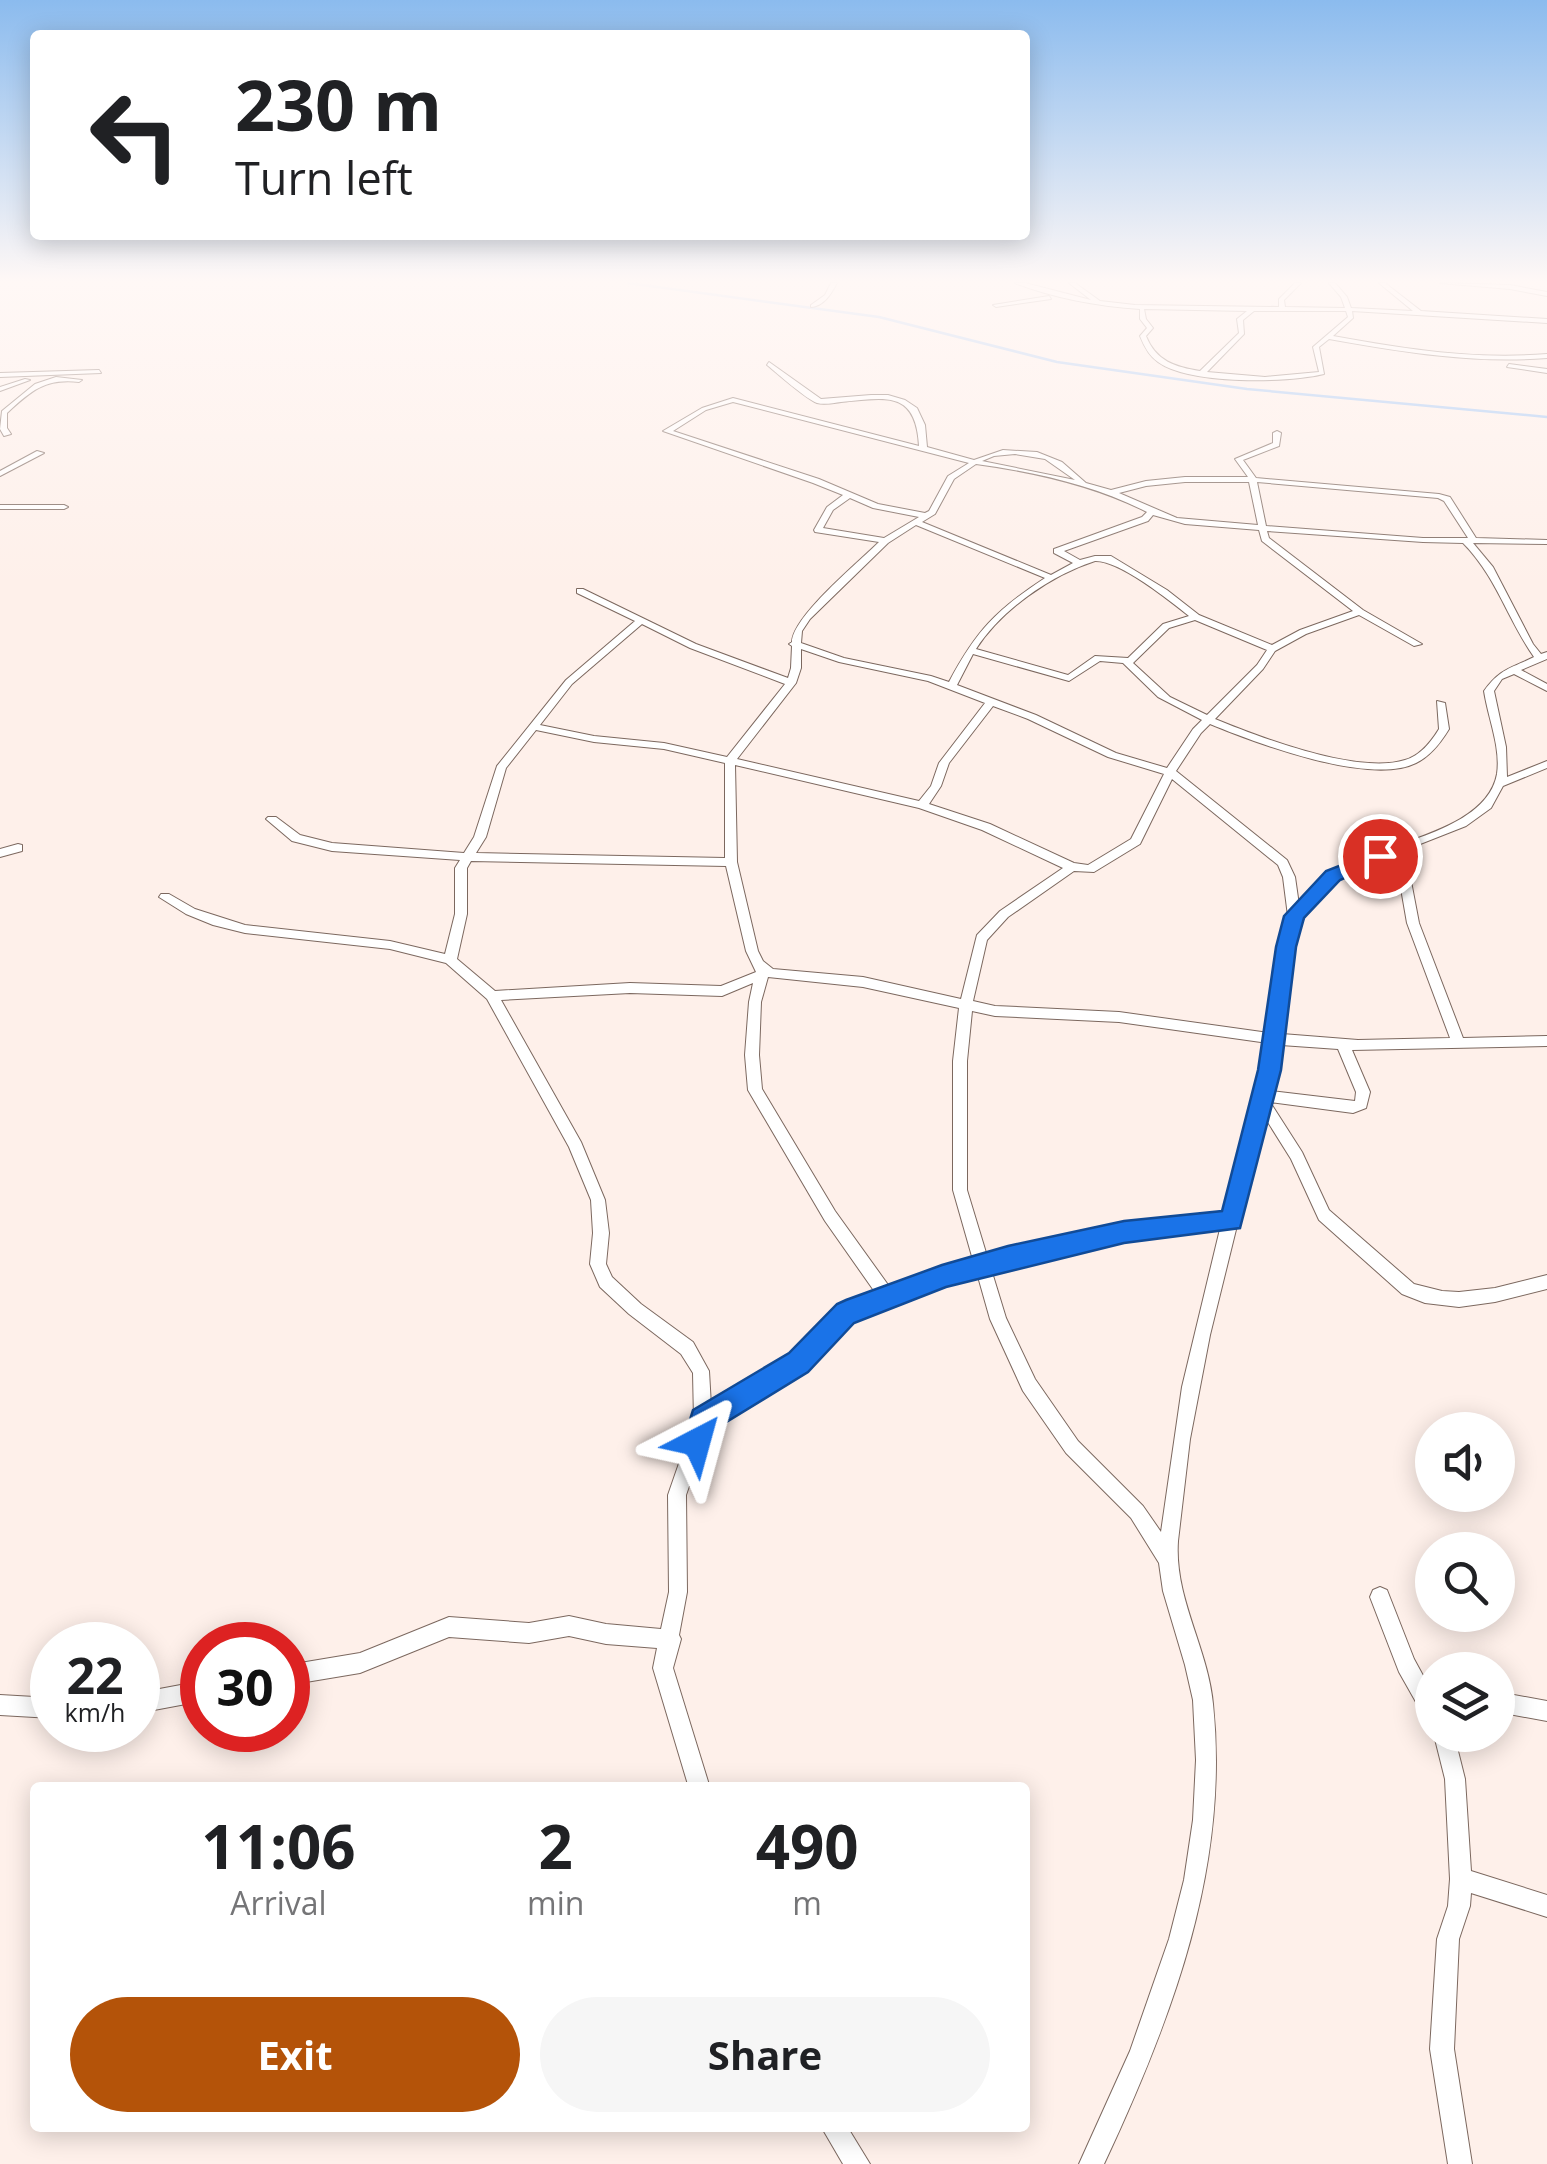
<!DOCTYPE html>
<style>
body{margin:0;font-family:"Open Sans",sans-serif;background:#f6f6f6;color:#202124;height:100vh;display:flex;flex-direction:column;font-size:38px;white-space:nowrap}
*{box-sizing:border-box;margin:0}
p{font-size:32px;color:#757577}
.icon{flex:none;width:55px;height:55px;fill:none;stroke:currentColor;stroke-width:2;stroke-linecap:round;stroke-linejoin:round}
.map{position:relative;flex:1;overflow:hidden}
.panel{position:absolute;left:30px;top:1782px;width:1000px;height:350px;display:flex;flex-direction:column;background:#fff;border-radius:10px;box-shadow:0 5px 25px #0003}
.panel>*{flex:none}
.top-card{position:absolute;left:30px;top:30px;width:1000px;height:210px;border-radius:10px;box-shadow:0 5px 25px #0003;background:#fff;color:#202124;overflow:hidden}
.fabs{position:absolute;left:1415px;top:1412px;display:grid;gap:20px}
.fabs a{display:grid;place-items:center;width:100px;height:100px;border-radius:50%;background:#fff;box-shadow:0 5px 25px #0003;font-size:50px}
.speed{position:absolute;left:30px;top:1622px;display:flex;gap:20px;font-size:50px;font-weight:700;text-align:center}
.speed>*{display:grid;place-content:center;width:130px;height:130px;border-radius:50%;background:#fff;box-shadow:0 5px 25px #0003;line-height:1}
.speed small{font-size:25px;font-weight:400}
.speed .limit{border:15px solid #d22;background:#fff;color:#111}
.pin{position:absolute;display:grid;place-items:center;width:85px;height:85px;color:#fff;margin:-42px;border:5px solid #fff;border-radius:50%;box-shadow:0 2px 10px #0007}
.me{position:absolute;width:110px;margin:-55px;rotate:39deg;stroke-linejoin:round;filter:drop-shadow(0 0 8px #0008)}
.turn{display:flex;align-items:center;gap:35px;height:210px;padding:0 40px;font-size:45px}
.turn .icon{width:130px;height:130px;stroke-width:2.5}
.turn b{display:block;font-size:70px;line-height:85px}
.eta{display:flex;justify-content:space-evenly;align-items:center;height:170px;text-align:center}
.eta b{font-size:60px;font-weight:700;line-height:70px}
.cta{display:flex;gap:20px;margin-top:auto;padding:20px 40px}
.cta a{flex:1;height:115px;border-radius:60px;background:#b45309;color:#fff;font-size:40px;font-weight:700;line-height:115px;text-align:center}
.cta a+a{background:#f6f6f6;color:#202124}
.map>svg:first-child{display:block}
</style>
<div class="map">
<svg width="1547" height="2164" viewBox="0 0 1547 2164">
<rect width="100%" height="100%" fill="#fef0ea"/>
<g fill="none" stroke-linecap="round" stroke-linejoin="round">
<path stroke="#a0c6f6" stroke-width="2.5" d="M628 283 879 317 1057 362 1247 389 1547 417"/>
<defs>
<g id="minor">
<path d="M831 283H837C831 294 824 306 811 307V305L825 295Z"/>
<path d="M1025 283 1091 300 1069 283H1075L1100 301 1135 305 1279 307V299L1295 283H1301L1284 300 1285 307 1345 308 1341 297 1329 283H1335L1347 297 1351 308 1413 311 1379 283H1385L1421 311 1547 319V323L1352 311 1353 318 1333 336C1404 349 1474 360 1547 354V358C1473 364 1402 352 1329 339L1319 347 1324 374C1287 383 1190 385 1158 362 1149 356 1144 346 1140 336L1147 328 1140 319V309C1097 306 1054 298 1015 283ZM1144 309 1247 311 1237 319 1239 333 1200 371C1175 367 1156 361 1146 336L1153 328 1146 319ZM1254 311H1346L1348 317 1313 347 1319 372 1265 377 1207 372 1244 334 1243 320Z"/>
<path d="M1440 283 1510 285 1547 292V296L1510 289Z"/>
<path d="M1049 296 1051 299 996 307 993 305Z"/>
<path d="M769 362 821 399 871 395H888L905 400 917 408 925 425 927 447 974 460 1003 450 1037 452 1062 462 1086 483 1111 490 1146 481 1185 477H1248L1235 459 1273 443V433L1277 431 1281 433 1279 446 1243 460 1256 478 1439 494 1450 497 1476 538 1547 540V544L1473 543 1493 567 1533 644 1541 654 1547 652V659L1521 670 1547 684V691L1514 674 1502 679 1494 691 1506 747 1507 777 1547 761V768L1503 786 1491 808 1466 826 1405 850 1419 923 1463 1038 1547 1036V1046L1352 1050 1370 1092 1366 1108 1353 1113 1270 1102 1302 1152 1329 1210 1414 1284 1442 1291 1459 1292 1495 1288 1547 1275V1289L1495 1302 1459 1307 1425 1303 1402 1294 1319 1220 1291 1159 1264 1116 1210 1335 1190 1439 1178 1541C1174 1598 1208 1648 1213 1704 1230 1866 1172 2019 1104 2164H1079L1130 2051 1169 1939 1184 1880 1193 1820 1196 1760 1193 1700 1185 1665 1163 1591 1159 1563 1131 1518 1066 1453 1023 1391 990 1319 977 1273 913 1294 875 1312 847 1320 805 1369 710 1426 686 1495 687 1592 679 1635 681 1639 673 1668 710 1788H689L653 1668 657 1648 606 1644 569 1636 529 1643 449 1637 360 1673 288 1685V1665L360 1653 449 1617 529 1623 569 1616 606 1624 661 1629 669 1592 668 1495 694 1420 693 1373 681 1354 629 1314 600 1287 590 1264 593 1233 591 1200 569 1147 487 999 446 963 390 949 245 933 213 925 186 914 159 897 161 894H169L195 909 245 925 390 941 445 954 455 914V868L460 860 332 851 292 841 266 819 268 817H276L300 835 332 843 464 853 474 837 497 766 566 680 635 621 577 593V589H583L696 644 788 678 791 668 792 646 789 644 792 642C793 616 858 563 879 542L815 532 814 530 827 507 843 495 813 483 663 431 702 408 733 398 919 446C916 389 885 398 841 402 834 403 824 405 817 403 806 399 778 374 767 365ZM733 402 969 463 948 476 929 511 925 513 878 504 819 479 673 431 706 410ZM1015 454 1045 459 1075 480 982 461 994 456ZM976 464C1035 472 1094 485 1147 512L1142 517 1054 549V553L1073 563 1051 575 922 522 935 514 954 479ZM1185 482H1249L1258 525 1177 518 1119 493 1146 486ZM1257 482 1438 498 1444 501 1468 538H1423L1266 526ZM850 498 873 508 919 517 884 538 823 528 833 510ZM1153 515 1185 524 1259 530 1262 541 1353 611 1300 630 1272 645 1199 615 1167 590 1111 556H1095L1080 560 1064 551 1148 521ZM916 525 1045 578C996 610 976 631 949 682L931 676 844 658 801 643 802 631 810 619 888 543ZM1267 531 1423 542 1463 543C1496 576 1508 620 1534 657 1510 669 1501 668 1484 691 1488 718 1501 747 1497 774 1487 829 1394 841 1353 863 1331 874 1315 888 1299 905L1295 877 1287 860 1176 771 1201 733 1210 724C1256 743 1370 786 1416 763 1431 756 1441 742 1449 729L1445 703 1437 701 1439 729C1431 742 1420 756 1405 760 1358 775 1259 737 1215 719L1263 669 1275 651 1306 634 1359 615 1414 646 1422 644 1363 610 1269 538ZM1095 561C1119 560 1169 600 1189 616L1163 624 1128 658 1095 656 1068 675 976 649C1001 610 1051 575 1095 561ZM1195 620 1267 650 1257 665 1207 715 1170 697 1133 663 1169 628ZM642 624 690 648 785 684 727 757 664 743 594 736 540 725 572 684ZM801 649 839 662 928 681 985 703 939 763 931 786 919 801 737 759 796 683 801 668ZM973 654 1069 681 1100 661 1123 663 1158 697 1202 720 1193 729 1167 768 1116 753 1036 715 957 685ZM993 706 1028 719 1108 757 1164 774 1131 839 1088 865 1074 863 990 824 929 804 941 786 949 763ZM536 730 594 742 664 749 725 763V858L476 853 486 837 506 768ZM735 765 919 808 982 830 1063 868 1000 911 977 935 961 999 863 977 773 969 763 961 758 951 737 862ZM1172 779 1278 865 1283 877 1288 916 1291 919 1280 947 1269 1033 1119 1012 995 1006 973 1001 987 940 1008 917 1074 871 1094 872 1140 844ZM1395 854 1407 923 1450 1038 1358 1040 1282 1034C1288 982 1285 920 1332 885 1351 871 1373 863 1395 854ZM471 861 726 866 746 951 756 972 721 986 630 983 495 991 457 959 467 914V868ZM768 977 863 987 959 1008 953 1061V1190L973 1260 891 1289 835 1211 762 1089 759 1055 761 1002ZM753 983 749 1002 745 1055 748 1090 825 1221 877 1295 836 1309 793 1357 711 1406 709 1371 693 1342 641 1304 612 1277 606 1264 609 1233 605 1200 581 1142 501 1000 630 993 722 996ZM972 1011 995 1016 1119 1022 1268 1043 1261 1076 1223 1215 1124 1225 987 1256 967 1190V1061ZM1281 1045 1338 1049 1356 1092 1355 1101 1271 1091ZM1220 1229 1182 1387 1161 1532 1143 1506 1078 1441 1035 1379 1006 1318 991 1269 1124 1239Z"/>
<path d="M1509 364 1547 369V373L1507 367Z"/>
<path d="M99 370 101 373 0 377V373Z"/>
<path d="M56 377 82 380 79 382C45 378 31 391 7 413V428L11 434 4 436 0 429 2 411 35 384Z"/>
<path d="M25 379 30 380 0 391V387Z"/>
<path d="M37 451 44 453 0 476V471Z"/>
<path d="M0 505H64L68 507 64 509H0Z"/>
<path d="M18 844 22 845V851L0 857V849Z"/>
<path d="M1380 1587 1387 1590 1414 1659 1432 1692V1721L1425 1718 1399 1672 1370 1597 1373 1590Z"/>
<path d="M202 1681V1701L138 1713V1693Z"/>
<path d="M1498 1692 1547 1701V1721L1498 1712Z"/>
<path d="M0 1695 52 1698V1718L0 1715Z"/>
<path d="M1434 1735H1454L1465 1779 1471 1871 1547 1895V1917L1471 1893 1470 1906 1459 1939 1454 2049 1472 2164H1448L1430 2049 1437 1939 1448 1906 1450 1879 1445 1779Z"/>
<path d="M822 2128H848L870 2164H843Z"/>
</g>
</defs>
<use href="#minor" stroke="#7c685f" stroke-width="2"/>
<use href="#minor" fill="#fff" fill-rule="evenodd"/>
</g>
<linearGradient id="sky" x2="0" y2="1"><stop stop-color="#8bbbee"/><stop offset="0.48" stop-color="#fff8f6"/><stop offset="1" stop-color="#fff8f6" stop-opacity="0"/></linearGradient>
<rect width="1547" height="586" fill="url(#sky)"/>
<path fill="#1a73e8" stroke="#114b97" stroke-width="2.5" d="M1380 850 1386 851V860L1340 880 1304 918 1296 947 1281 1070 1240 1228 1124 1243 946 1287 854 1323 808 1372 715 1429 707 1452 697 1456 687 1452 683 1442 693 1410 789 1353 837 1304 846 1300 942 1265 1008 1246 1124 1221 1222 1211 1258 1070 1276 947 1284 916 1326 871Z"/>
</svg>
<div class="fabs">
<a><svg class="icon" aria-label="sound" viewBox="0 0 24 24"><path d="M4 9h4l5-4v14l-5-4H4zM17 9q2 3 0 6"/></svg></a>
<a><svg class="icon" aria-label="search" viewBox="0 0 24 24"><circle cx="10" cy="10" r="6"/><path d="M15 15l6 6"/></svg></a>
<a><svg class="icon" aria-label="layers" viewBox="0 0 24 24"><path d="M12 4l9 5-9 5-9-5zM3 14l9 5 9-5"/></svg></a>
</div>
<div class="speed"><div>22<small>km/h</small></div><div class="limit">30</div></div>
<div class="pin" style="left:1380px;top:856px;background:#d93025"><svg class="icon" aria-label="arrive" viewBox="0 0 24 24"><path d="M6 21V4h12l-3 4 3 4H6"/></svg></div>
<svg class="me" style="left:697px;top:1442px" viewBox="-20 -20 40 40"><path d="M0-17L14 15 0 8-14 15z" fill="#1a73e8" stroke="#fff" stroke-width="4"/></svg>
<div class="top-card">
<div class="turn"><svg class="icon" aria-label="left" viewBox="0 0 24 24"><path d="M17 20v-9H6M10 6l-5 5 5 5"/></svg><div><b>230 m</b>Turn left</div></div>
</div>
<section class="panel">
<div class="eta">
<div><b>11:06</b><p>Arrival</p></div>
<div><b>2</b><p>min</p></div>
<div><b>490</b><p>m</p></div>
</div>
<div class="cta"><a>Exit</a><a>Share</a></div>
</section>
</div>
